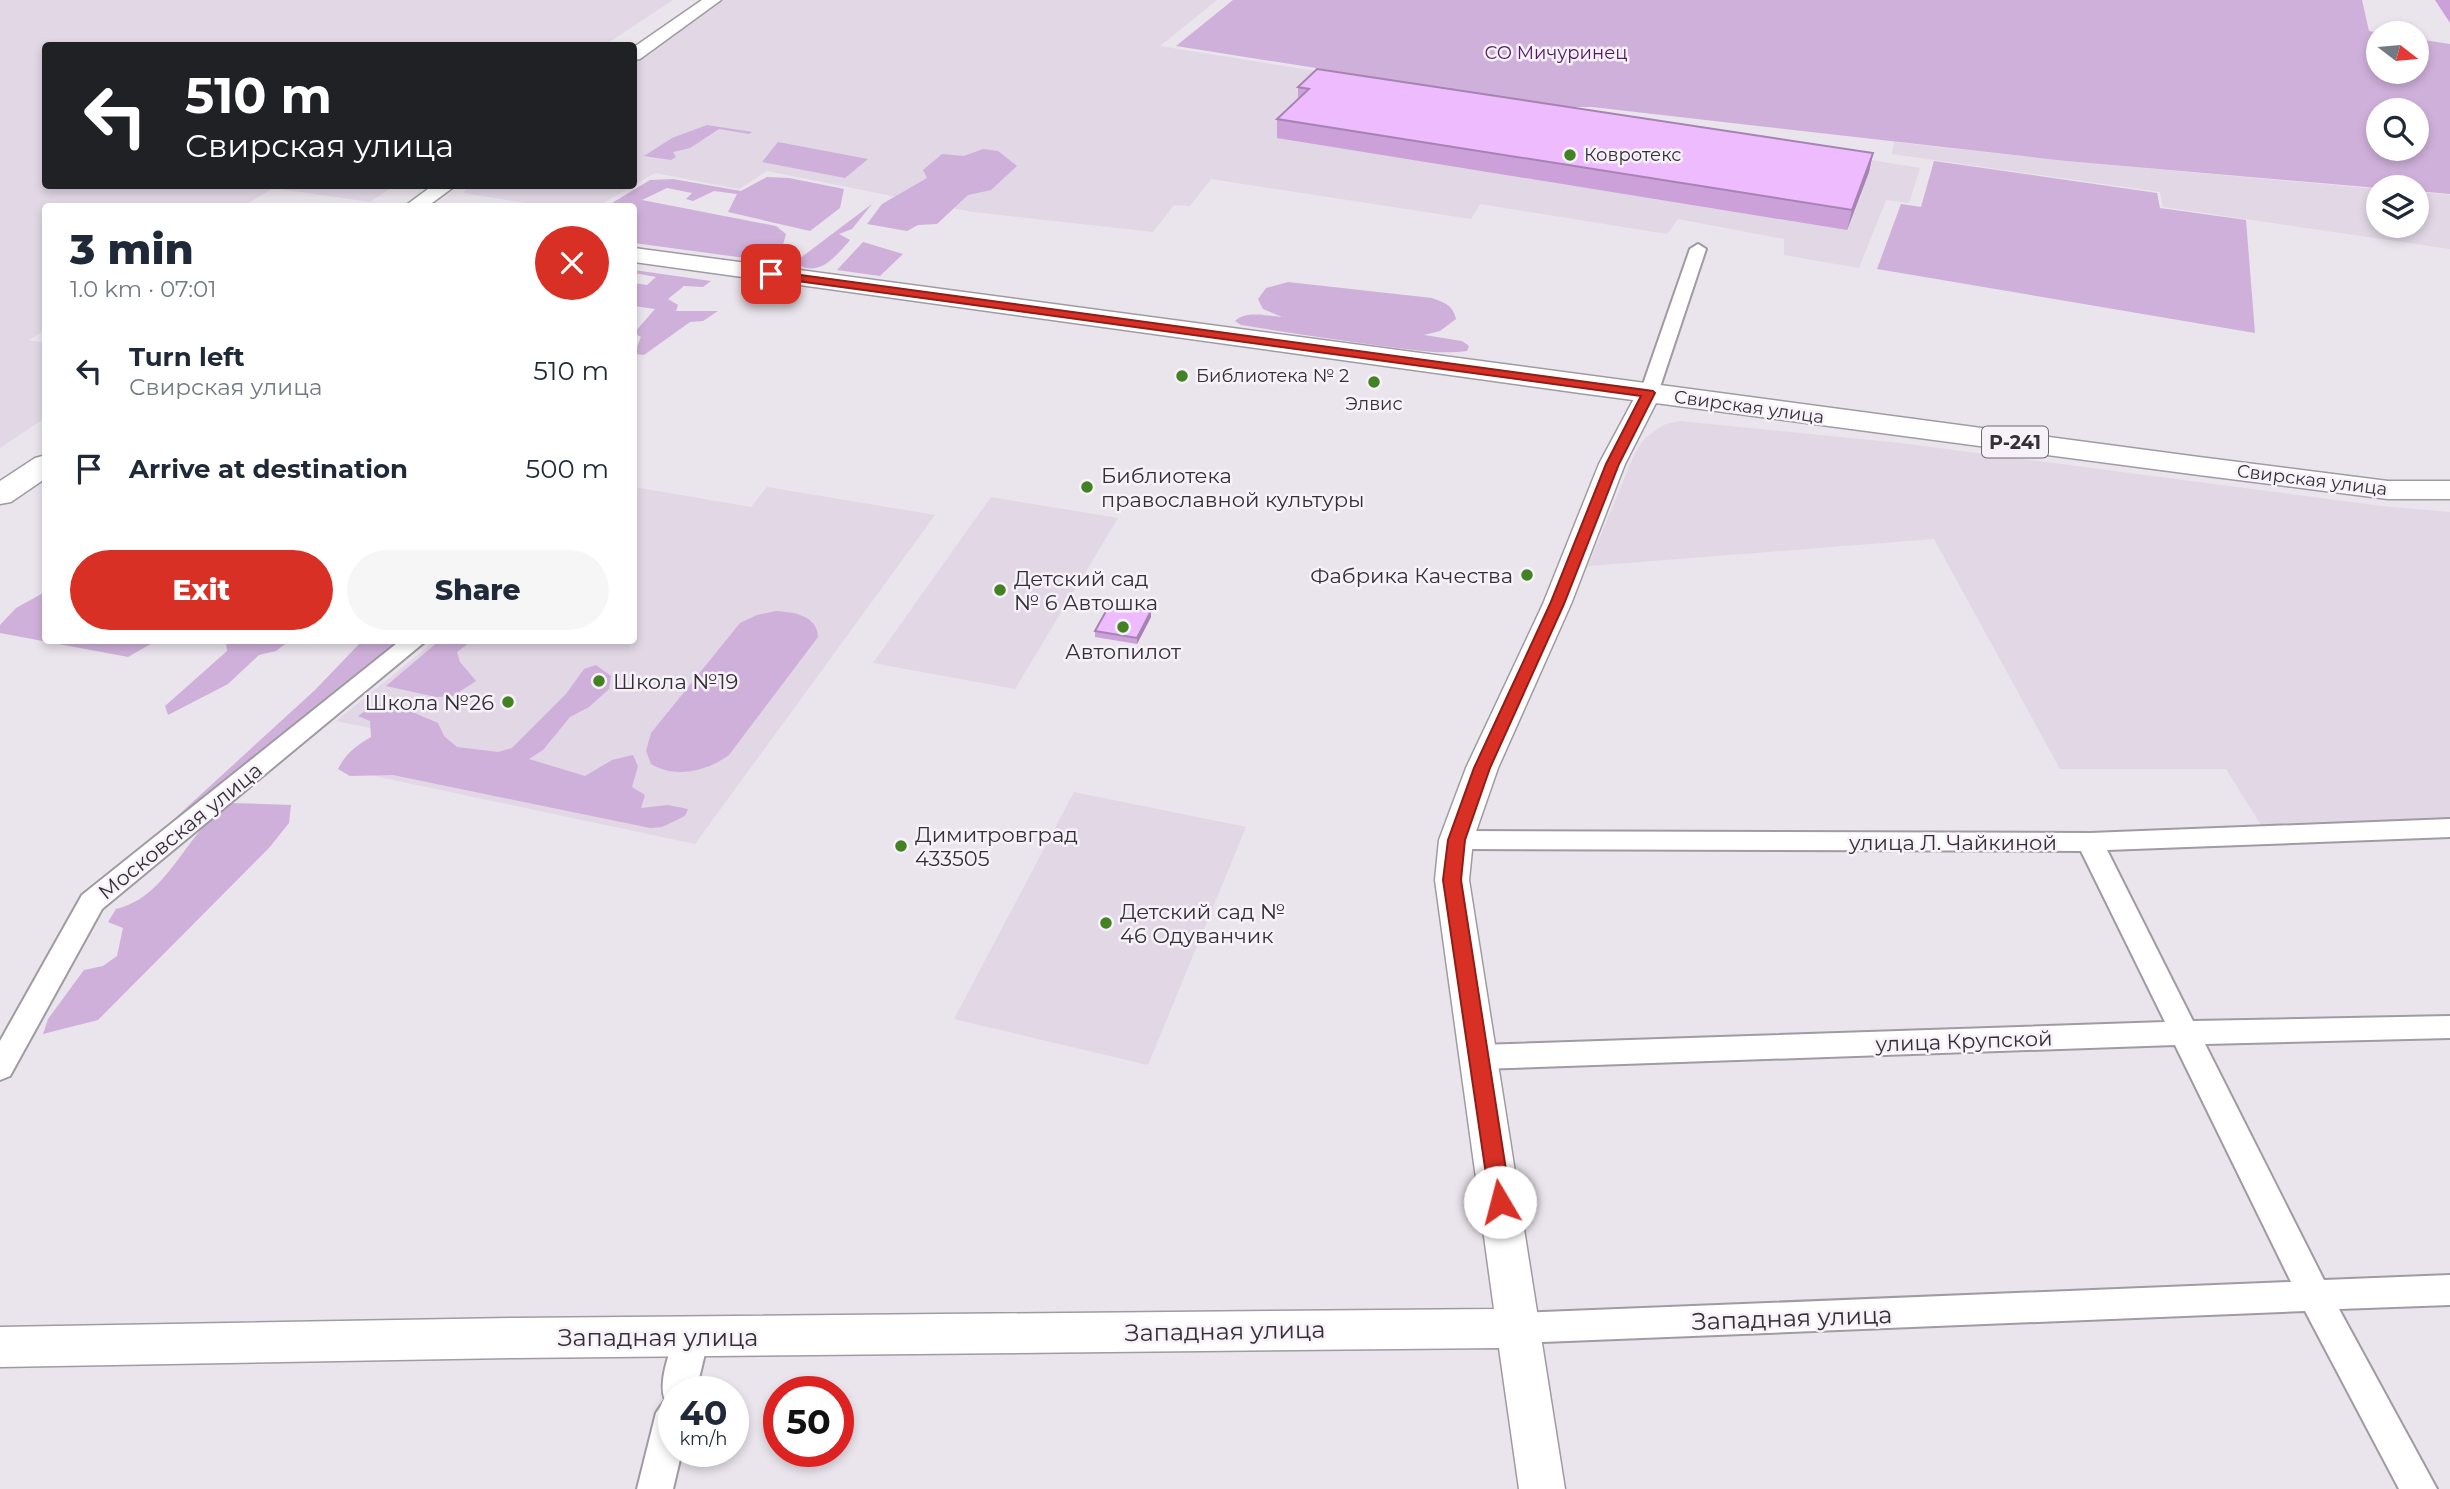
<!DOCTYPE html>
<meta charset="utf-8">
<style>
body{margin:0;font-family:Montserrat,sans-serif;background:#f6f6f7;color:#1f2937;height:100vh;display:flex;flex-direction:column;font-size:26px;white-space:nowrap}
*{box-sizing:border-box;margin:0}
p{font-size:23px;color:#747a83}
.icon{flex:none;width:38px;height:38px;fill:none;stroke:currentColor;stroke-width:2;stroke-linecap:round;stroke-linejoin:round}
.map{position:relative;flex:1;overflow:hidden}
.sheet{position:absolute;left:42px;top:203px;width:595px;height:441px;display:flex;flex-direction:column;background:#fff;border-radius:7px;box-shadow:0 4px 10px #0003}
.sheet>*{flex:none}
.banner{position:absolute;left:42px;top:42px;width:595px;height:147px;border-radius:7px;box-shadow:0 4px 10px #0003;background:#202124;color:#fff;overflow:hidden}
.needle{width:46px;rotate:106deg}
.tools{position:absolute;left:2366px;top:21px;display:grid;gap:14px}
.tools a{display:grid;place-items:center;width:63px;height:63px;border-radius:50%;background:#fff;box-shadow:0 4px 10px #0003;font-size:35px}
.speed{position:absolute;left:658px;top:1376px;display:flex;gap:14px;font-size:35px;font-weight:700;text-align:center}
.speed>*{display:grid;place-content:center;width:91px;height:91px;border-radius:50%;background:#fff;box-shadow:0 4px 10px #0003;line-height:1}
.speed small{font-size:18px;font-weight:400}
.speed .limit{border:10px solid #d22;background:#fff;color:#111}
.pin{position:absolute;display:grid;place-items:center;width:60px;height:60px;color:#fff;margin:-30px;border-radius:14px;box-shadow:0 4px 10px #0006}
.me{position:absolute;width:77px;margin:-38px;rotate:352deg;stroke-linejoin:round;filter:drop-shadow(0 0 5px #0008)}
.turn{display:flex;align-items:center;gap:24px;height:147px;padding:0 28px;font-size:32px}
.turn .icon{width:91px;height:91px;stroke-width:2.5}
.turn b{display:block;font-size:49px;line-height:60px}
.round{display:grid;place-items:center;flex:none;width:74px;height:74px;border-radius:37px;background:#f6f6f7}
.head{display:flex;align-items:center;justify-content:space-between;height:119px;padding:0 28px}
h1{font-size:42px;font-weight:800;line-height:52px}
.action{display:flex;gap:14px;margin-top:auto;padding:14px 28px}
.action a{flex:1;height:80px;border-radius:42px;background:#d93025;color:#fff;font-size:28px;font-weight:800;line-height:80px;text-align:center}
.action a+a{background:#f6f6f7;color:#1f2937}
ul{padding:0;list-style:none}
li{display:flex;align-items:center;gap:21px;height:98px;padding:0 28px}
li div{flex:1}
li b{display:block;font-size:26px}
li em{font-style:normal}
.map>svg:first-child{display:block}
</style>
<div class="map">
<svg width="2450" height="1489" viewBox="0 0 2450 1489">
<rect width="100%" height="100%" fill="#eae4ec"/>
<g fill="#e1d7e5">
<path d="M0 0H673L605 45 46 46V186H394L370 202 273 188 244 206H46L45 330 29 340 45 343V418L0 448Z"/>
<path d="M720 0H1217L1160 46 1920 168 1909 203 1886 200 1859 268 1784 255V239L1678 219 1667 234 1480 204 1471 219 1211 179 1190 206 1174 205 1153 232 973 212 767 171 739 189 655 173 598 206H545L463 193 469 186H634V61Z"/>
<path d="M1894 142 2066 161 2378 189V226H2417V192L2450 195V249L2163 207 2160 192 1892 154Z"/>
<path d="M1680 421 1900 443 2381 506 2450 512V831L2269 838 2226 769H2060L1934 539 1588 566 1634 455 1644 439 1656 430 1666 424Z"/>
<path d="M634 487 751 507 767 487 935 515 695 844 351 771 390 732 336 721 435 641 634 640Z"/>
<path d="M991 497 1118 518 1015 689 873 663Z"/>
<path d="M1074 792 1246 827 1148 1065 954 1019Z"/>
</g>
<g fill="#cfb0da" fill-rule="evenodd">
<path d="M1233 0H2362L2369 31 2380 33 2378 72H2417V39L2450 44V194L2417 191V187L2378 188 2066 161 1592 107H1562L1176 46ZM2378 110H2417V149H2378Z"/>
<path d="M707 125 752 132 749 134 719 129 690 148 673 152 676 157 671 160 644 156 672 138Z"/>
<path d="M778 142 868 159 845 178 762 162Z"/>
<path d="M983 149 998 151 1017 166 991 190 968 195 937 224 918 225 907 231 867 224 882 204 927 178 923 170 942 154 964 156Z"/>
<path d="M1934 161 2157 193 2160 208 2246 220 2255 333 1877 269 1901 204 1921 207Z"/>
<path d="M767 177 789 178 844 189 840 208 810 231 728 212 737 194 714 191 693 201 686 199 692 193 667 188 642 200 776 226 786 234 783 245 760 260 634 243V206H607L650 180 673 179 741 191Z"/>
<path d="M872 204 852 229 839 234 850 240C836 256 818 280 795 262Z"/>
<path d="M863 242 903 254 880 276 837 270Z"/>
<path d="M634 270 711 281 703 287 684 286 668 299 678 305 676 311H718L703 321 690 322 644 355 634 354 641 337 634 333 655 309 634 306V283L647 285 656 277 634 273Z"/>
<path d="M1288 282 1432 298C1445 303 1453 305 1456 319L1440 331 1424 335 1462 341 1469 346 1467 351C1439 355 1409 349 1381 346 1334 339 1288 333 1241 325L1235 321C1246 310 1268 316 1282 317L1263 309 1258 299 1266 288Z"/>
<path d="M45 592 46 640 156 641 128 657 0 633V625L16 608Z"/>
<path d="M776 611C793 612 817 615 818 637L729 755C707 771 676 779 651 764L646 751 651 733 740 623 757 615Z"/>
<path d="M216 641H289L276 651 259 655 228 684 168 715 165 706 227 651 226 643Z"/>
<path d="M362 641H407L166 834 173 820 315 690Z"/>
<path d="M439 641H472L457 652 460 662 476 681 453 696 436 697 386 686Z"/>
<path d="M596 665 611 676 609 689 589 707 570 717 543 750 529 759 585 776 612 760 633 755 638 766 632 787 645 795 641 808 668 805 688 809 685 816 662 827 650 828 393 775 350 776 338 769C345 754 357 745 371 737L370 721 358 716 375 704 410 711 438 723 444 736 457 747 498 752 512 748 566 694 584 669Z"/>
<path d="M231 803 291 805 289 823 269 848 98 1020 43 1034 48 1019 84 970 103 966 117 956 123 928 108 922 116 909C171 896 185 830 231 803Z"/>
</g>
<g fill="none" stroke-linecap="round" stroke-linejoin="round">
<defs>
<g id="minor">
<path d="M1698 244 1706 249 1658 393 1649 399 1642 397 1640 393 1690 249Z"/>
<path d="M401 640H427L102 909 10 1076 0 1080V1041L82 895Z"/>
<path d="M2450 819V837L2107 850 2193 1021 2450 1016V1038L2205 1044 2324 1280 2450 1275V1305L2339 1309 2437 1489H2399L2305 1311 1520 1343 1508 1339 1503 1328 1508 1317 1520 1313 2291 1282 2175 1045 1479 1069 1469 1065 1464 1057 1469 1049 1479 1045 2165 1022 2081 851 1456 849 1447 846 1443 840 1447 834 1456 831 2090 833Z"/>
<path d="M692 1322 704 1326 709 1337 696 1391H674V1451H682L673 1489H637L656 1413 665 1400C657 1381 672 1344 680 1326Z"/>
</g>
<g id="major">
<path d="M702 0H721L640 59 634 60V47Z"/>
<path d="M432 186H455L428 206H405Z"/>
<path d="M1649 386 1658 388 1661 393 1625 464 1571 604 1498 768 1473 840 1469 880 1565 1489H1519L1499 1348 514 1358 0 1367V1327L514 1318 1494 1309 1435 880 1439 840 1466 768 1543 604 1599 464 1637 393 1640 388Z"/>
</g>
<g id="highway">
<path d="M634 248 2199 457 2388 481H2450V499H2388L2199 475 1580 393 634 262Z"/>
<path d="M46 455V478L11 502 0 504V481L35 458Z"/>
</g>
</defs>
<use href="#minor" stroke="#a09aa2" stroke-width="4"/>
<use href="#major" stroke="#a09aa2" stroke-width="3"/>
<use href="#highway" stroke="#a09aa2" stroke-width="3"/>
<use href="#minor" fill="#fff" fill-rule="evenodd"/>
<use href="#major" fill="#fff" fill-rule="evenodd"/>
<use href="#highway" fill="#fff" fill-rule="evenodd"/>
</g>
<g fill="#cca1da">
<path d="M2435 0H2450V23Z"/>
<path d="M1298 87 1873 153 1869 172 1847 230 1277 138V119L1298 99Z"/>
<path d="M1151 611V617L1137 644 1095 637V631Z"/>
</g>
<g fill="#a683b2">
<path d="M1873 153 1869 172 1847 230 1852 210Z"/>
<path d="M1151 611V617L1137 644V638Z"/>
</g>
<g fill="#edbbfe" stroke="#a683b2" stroke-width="2">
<path d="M1317 69 1873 153 1852 210 1277 119 1309 89 1298 87Z"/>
<path d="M1110 604 1151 611 1137 638 1095 631Z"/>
</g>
<path fill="#d93025" stroke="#8d1f18" stroke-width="2" d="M771 271 1653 391 1655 393 1619 464 1564 604 1490 768 1465 840 1461 880 1511 1202 1508 1208 1500 1211 1493 1208 1490 1202 1443 880 1448 840 1474 768 1550 604 1606 464 1641 396 768 277 766 274Z"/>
<g fill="#438222" stroke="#f7f1fa" stroke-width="2.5">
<circle cx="1570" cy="155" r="7"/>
<circle cx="1182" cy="376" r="7"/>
<circle cx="1374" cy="382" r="7"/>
<circle cx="1087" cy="487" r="7"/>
<circle cx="1527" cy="575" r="7"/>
<circle cx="1000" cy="590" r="7"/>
<circle cx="1123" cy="627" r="7"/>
<circle cx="599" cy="681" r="7"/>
<circle cx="508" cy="702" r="7"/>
<circle cx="901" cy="846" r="7"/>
<circle cx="1106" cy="923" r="7"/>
</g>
<g text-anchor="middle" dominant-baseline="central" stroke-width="5" stroke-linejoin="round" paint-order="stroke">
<g font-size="18" fill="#521765" stroke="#f7f1fa">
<text x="1556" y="53">СО Мичуринец</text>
</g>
<g font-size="18" fill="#333134" stroke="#f7f1fa" text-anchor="start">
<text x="1584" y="155">Ковротекс</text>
<text x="1196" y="376">Библиотека № 2</text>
<text x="1374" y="404" text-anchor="middle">Элвис</text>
</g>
<g font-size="18" fill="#333134" stroke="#f7f1fa">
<text transform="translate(1749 407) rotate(8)">Свирская улица</text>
<text transform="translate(2312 480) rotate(7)">Свирская улица</text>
</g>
<rect fill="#f7f1fa" stroke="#6e6b6f" stroke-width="2" x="1982" y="426.5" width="66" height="31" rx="5"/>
<g font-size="19" font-weight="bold" fill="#333134">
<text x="2015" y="442">Р-241</text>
</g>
<g font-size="21" fill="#333134" stroke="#f7f1fa" text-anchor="start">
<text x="1101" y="475">Библиотека<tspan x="1101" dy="24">православной культуры</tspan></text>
<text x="1513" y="575" text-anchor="end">Фабрика Качества</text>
<text x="1014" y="578">Детский сад<tspan x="1014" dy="24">№ 6 Автошка</tspan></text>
<text x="1123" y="651" text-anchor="middle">Автопилот</text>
<text x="613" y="681">Школа №19</text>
<text x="494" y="702" text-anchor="end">Школа №26</text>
<text x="915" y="834">Димитровград<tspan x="915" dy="24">433505</tspan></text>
<text x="1120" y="911">Детский сад №<tspan x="1120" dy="24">46 Одуванчик</tspan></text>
</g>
<g font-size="21" fill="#333134" stroke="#f7f1fa">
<text transform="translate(180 831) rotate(-39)">Московская улица</text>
<text x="1953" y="842">улица Л. Чайкиной</text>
<text transform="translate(1964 1041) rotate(-2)">улица Крупской</text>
</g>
<g font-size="24" fill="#333134" stroke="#f7f1fa">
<text transform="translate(1792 1318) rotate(-2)">Западная улица</text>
<text transform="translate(1225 1331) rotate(-1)">Западная улица</text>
<text x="658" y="1337">Западная улица</text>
</g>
</g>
</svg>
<div class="tools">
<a><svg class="needle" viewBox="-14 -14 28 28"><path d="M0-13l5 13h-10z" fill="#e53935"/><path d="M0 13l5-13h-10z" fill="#747a83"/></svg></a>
<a><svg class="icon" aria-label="search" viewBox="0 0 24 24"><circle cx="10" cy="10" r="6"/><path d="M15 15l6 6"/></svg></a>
<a><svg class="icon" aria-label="layers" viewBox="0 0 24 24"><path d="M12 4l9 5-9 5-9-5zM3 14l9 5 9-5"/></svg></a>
</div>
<div class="speed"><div>40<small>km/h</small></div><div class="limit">50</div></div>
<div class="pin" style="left:771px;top:274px;background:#d93025"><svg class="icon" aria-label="arrive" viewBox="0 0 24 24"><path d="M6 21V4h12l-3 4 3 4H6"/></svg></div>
<svg class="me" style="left:1500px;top:1202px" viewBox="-20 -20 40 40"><circle r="19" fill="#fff"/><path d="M0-13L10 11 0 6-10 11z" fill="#d93025"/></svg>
<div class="banner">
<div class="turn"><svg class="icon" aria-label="left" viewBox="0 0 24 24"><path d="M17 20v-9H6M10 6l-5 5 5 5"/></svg><div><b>510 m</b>Свирская улица</div></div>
</div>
<section class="sheet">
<div class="head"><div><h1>3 min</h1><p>1.0 km · 07:01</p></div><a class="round" style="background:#d93025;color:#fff"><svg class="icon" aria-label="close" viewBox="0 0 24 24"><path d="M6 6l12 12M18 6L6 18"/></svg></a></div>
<ul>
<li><svg class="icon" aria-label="left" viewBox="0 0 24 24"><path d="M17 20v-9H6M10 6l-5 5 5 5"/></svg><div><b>Turn left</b><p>Свирская улица</p></div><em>510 m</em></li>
<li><svg class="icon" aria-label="arrive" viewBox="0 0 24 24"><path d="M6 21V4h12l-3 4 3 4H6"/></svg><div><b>Arrive at destination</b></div><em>500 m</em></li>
</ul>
<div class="action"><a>Exit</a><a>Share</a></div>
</section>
</div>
